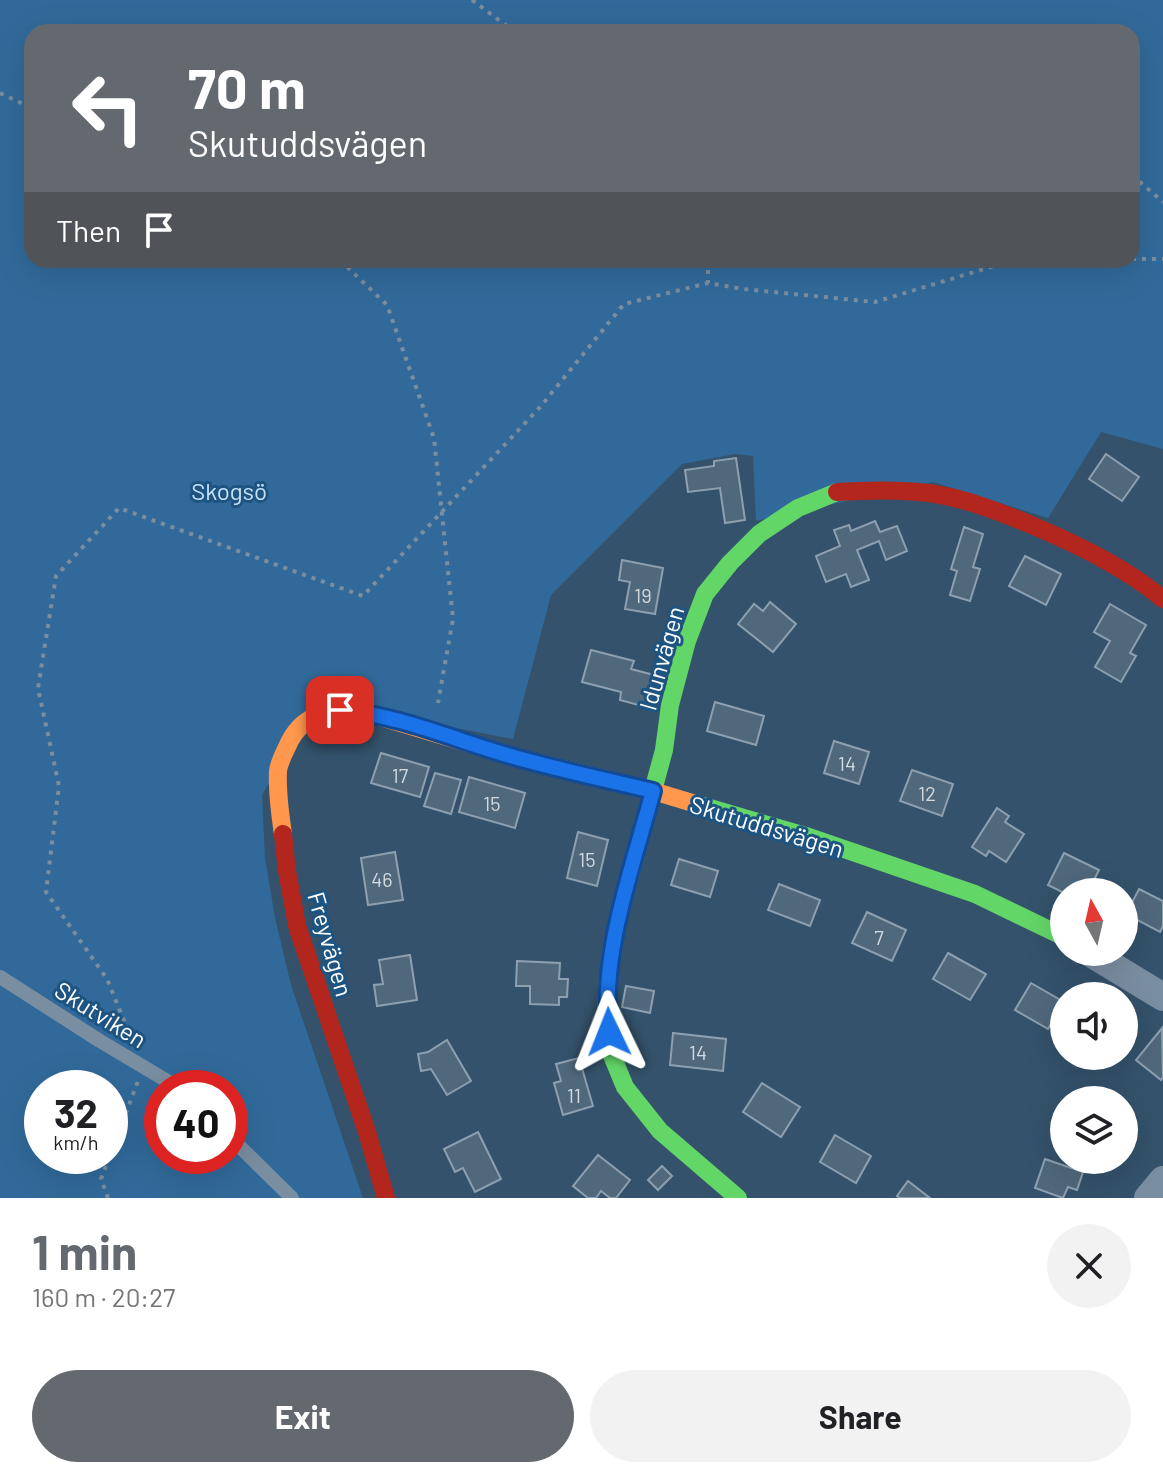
<!DOCTYPE html>
<meta charset="utf-8">
<style>
body{margin:0;font-family:Barlow,sans-serif;background:#f2f2f2;color:#202124;height:100vh;display:flex;flex-direction:column;font-size:30px;white-space:nowrap}
*{box-sizing:border-box;margin:0}
p{font-size:26px;color:#757577}
.icon{flex:none;width:44px;height:44px;fill:none;stroke:currentColor;stroke-width:2;stroke-linecap:round;stroke-linejoin:round}
.map{position:relative;height:1198px;overflow:hidden}
.panel{display:flex;flex-direction:column;background:#fff;flex:1}
.panel>*{flex:none}
.hud{position:absolute;left:24px;top:24px;width:1116px;height:244px;border-radius:24px;box-shadow:0 8px 32px #0002;background:#64696f;color:#fff;overflow:hidden}
.needle{width:52px;rotate:352deg}
.tools{position:absolute;left:1050px;top:878px;display:grid;gap:16px}
.tools a{display:grid;place-items:center;width:88px;height:88px;border-radius:50%;background:#fff;box-shadow:0 8px 32px #0002;font-size:40px}
.speed{position:absolute;left:24px;top:1070px;display:flex;gap:16px;font-size:40px;font-weight:700;text-align:center}
.speed>*{display:grid;place-content:center;width:104px;height:104px;border-radius:50%;background:#fff;box-shadow:0 8px 32px #0002;line-height:1}
.speed small{font-size:20px;font-weight:400}
.speed .limit{border:12px solid #d22;background:#fff;color:#111}
.pin{position:absolute;display:grid;place-items:center;width:68px;height:68px;color:#fff;margin:-34px;border-radius:16px;box-shadow:0 4px 12px #0006}
.me{position:absolute;width:88px;margin:-44px;rotate:358deg;stroke-linejoin:round;filter:drop-shadow(0 0 6px #0008)}
.turn{display:flex;align-items:center;gap:28px;height:168px;padding:0 32px;font-size:36px}
.turn .icon{width:104px;height:104px;stroke-width:2.5}
.turn b{display:block;font-size:56px;line-height:68px}
.then{display:flex;align-items:center;height:76px;padding:0 32px;background:#0003;gap:16px;font-size:30px}
.round{display:grid;place-items:center;flex:none;width:84px;height:84px;border-radius:42px;background:#f2f2f2}
.overview{display:flex;align-items:center;justify-content:space-between;height:136px;padding:0 32px}
h1{font-size:48px;font-weight:700;line-height:60px;color:#64696f}
.cta{display:flex;gap:16px;margin-top:auto;padding:16px 32px}
.cta a{flex:1;height:92px;border-radius:48px;background:#64696f;color:#fff;font-size:32px;font-weight:700;line-height:92px;text-align:center}
.cta a+a{background:#f2f2f2;color:#202124}
.map>svg:first-child{display:block}
</style>
<div class="map">
<svg width="1163" height="1198" viewBox="0 0 1163 1198">
<rect width="100%" height="100%" fill="#34526b"/>
<path fill="#316a9a" fill-rule="evenodd" d="M0 0H1163V449L1101 432 1048 518 933 482 756 521 753 456 735 454 682 464 551 595 513 739 318 701 262 795 265 858 275 918 291 985 363 1198H0ZM32 32H1132V260H32ZM42 1088H110V1156H42ZM162 1088H230V1156H162Z"/>
<g fill="#50687c" stroke="#8ea0af" stroke-width="2">
<path d="M1106 454 1139 477 1122 501 1089 479Z"/>
<path d="M736 458 745 520 725 523 720 488 688 492 685 470 714 466V461Z"/>
<path d="M875 521 880 532 897 526 907 551 886 560 879 541 857 550 869 580 851 587 846 574 826 582 816 556 840 546 834 530 849 525 851 531Z"/>
<path d="M964 527 983 534 973 567 980 569 970 601 950 595 957 571 951 569Z"/>
<path d="M1025 556 1061 574 1046 605 1009 586Z"/>
<path d="M622 560 663 568 655 614 625 609 630 582 619 580Z"/>
<path d="M770 602 796 624 773 652 738 624 754 604 763 611Z"/>
<path d="M1110 604 1146 625 1130 653 1136 656 1121 682 1095 667 1110 641 1094 632Z"/>
<path d="M591 650 634 661 631 669 654 675 646 707 620 700 621 692 582 682Z"/>
<path d="M715 702 764 716 756 745 707 731Z"/>
<path d="M834 741 869 752 859 784 824 773Z"/>
<path d="M381 753 429 767 420 797 371 783Z"/>
<path d="M912 770 953 784 942 816 900 801Z"/>
<path d="M435 773 461 780 451 814 424 806Z"/>
<path d="M469 777 525 793 515 828 459 812Z"/>
<path d="M997 808 1009 816 1005 822 1024 834 1006 862 989 851 986 856 972 847Z"/>
<path d="M578 832 608 840 597 886 567 878Z"/>
<path d="M395 852 403 900 368 905 361 858Z"/>
<path d="M1064 853 1099 870 1088 892 1064 893 1048 885Z"/>
<path d="M679 859 718 871 710 897 671 885Z"/>
<path d="M779 884 820 900 810 926 768 910Z"/>
<path d="M1139 889 1163 901V926L1160 932 1126 914Z"/>
<path d="M867 912 906 930 892 961 852 943Z"/>
<path d="M948 953 986 974 970 1000 933 979Z"/>
<path d="M410 955 417 1000 377 1006 374 985 383 984 379 960Z"/>
<path d="M517 961 560 963 559 979H568L567 997H559V1005L530 1004V986H516Z"/>
<path d="M1031 983 1064 1002 1048 1029 1015 1010Z"/>
<path d="M626 986 654 991 650 1013 622 1007Z"/>
<path d="M1162 1028 1163 1077 1161 1080 1136 1060Z"/>
<path d="M673 1033 726 1039 723 1071 670 1065Z"/>
<path d="M447 1040 471 1081 447 1095 431 1069 421 1071 418 1054 428 1052Z"/>
<path d="M579 1058 593 1106 563 1115 554 1083 561 1081 556 1064Z"/>
<path d="M762 1083 800 1107 781 1137 743 1112Z"/>
<path d="M478 1132 501 1179 475 1192 463 1168 455 1172 444 1149Z"/>
<path d="M835 1135 871 1156 856 1183 820 1162Z"/>
<path d="M598 1155 630 1180 616 1198H610L601 1191 596 1198H588L573 1186Z"/>
<path d="M1045 1159 1083 1172 1077 1190 1068 1187 1063 1198 1035 1188Z"/>
<path d="M662 1166 672 1176 658 1190 648 1180Z"/>
<path d="M908 1181 930 1198H900L897 1196Z"/>
</g>
<g fill="none" stroke-linecap="round" stroke-linejoin="round">
<g stroke="#7a8ea1" stroke-width="4" stroke-dasharray="4 6" stroke-linecap="butt">
<path d="M472 0 515 32"/>
<path d="M0 93 32 108"/>
<path d="M1132 175 1163 202"/>
<path d="M1132 259H1163"/>
<path d="M340 260 387 305 434 438 453 619 438 703"/>
<path d="M697 260 709 261 712 260"/>
<path d="M708 260V283"/>
<path d="M132 1040 107 979 46 892 59 786 38 688 56 576 119 508 363 596 541 406 624 304 708 283 743 289 875 302 1014 260"/>
<path d="M108 1198 101 1179 138 1081"/>
</g>
<g stroke="#7a8ea1" stroke-width="14">
<path d="M0 977 100 1041 179 1088"/>
<path d="M230 1137 292 1198"/>
</g>
<g stroke="#7a8ea1" stroke-width="28">
<path d="M1089 952 1163 997"/>
<path d="M1148 1198 1163 1180"/>
</g>
<g stroke="#63d668" stroke-width="18">
<path d="M696 804 809 837 975 894 1064 937"/>
<path d="M738 1198 660 1131 625 1087 611 1053 606 1011 608 979 617 923 664 750 670 705 687 641 705 594 730 563 759 534 798 508 837 492"/>
</g>
<path stroke="#ff974d" stroke-width="18" d="M283 834C280 814 277 791 278 771 279 763 283 755 287 747 301 714 327 709 360 711L514 757 653 791 696 804"/>
<g stroke="#b3261e" stroke-width="18">
<path d="M837 492C868 490 898 489 929 493 964 498 997 511 1029 524 1076 544 1123 566 1163 599"/>
<path d="M283 834 287 871 297 926 367 1132 386 1198"/>
</g>
</g>
<g fill="none" stroke-linecap="round" stroke-linejoin="round">
<defs>
<path id="route" d="M340 710C400 715 457 741 514 757 560 770 607 780 653 791 633 866 600 954 609 1032"/>
</defs>
<use href="#route" stroke="#114b97" stroke-width="20"/>
<use href="#route" stroke="#1a73e8" stroke-width="14"/>
</g>
<g text-anchor="middle" dominant-baseline="central" stroke-width="6" stroke-linejoin="round" paint-order="stroke">
<g font-size="20" fill="#d3d9de">
<text x="643" y="595">19</text>
<text x="847" y="763">14</text>
<text x="400" y="775">17</text>
<text x="927" y="793">12</text>
<text x="492" y="803">15</text>
<text x="587" y="859">15</text>
<text x="382" y="879">46</text>
<text x="879" y="937">7</text>
<text x="698" y="1052">14</text>
<text x="574" y="1095">11</text>
</g>
<g font-size="24" fill="#c7e2f7" stroke="#1d5482">
<text x="229" y="490">Skogsö</text>
</g>
<g font-size="24" fill="#fff" stroke="#1d5482">
<text transform="translate(661 658) rotate(-74)">Idunvägen</text>
<text transform="translate(767 826) rotate(17)">Skutuddsvägen</text>
<text transform="translate(331 944) rotate(74)">Freyvägen</text>
<text transform="translate(101 1014) rotate(32)">Skutviken</text>
</g>
</g>
</svg>
<div class="tools">
<a><svg class="needle" viewBox="-14 -14 28 28"><path d="M0-13l5 13h-10z" fill="#e53935"/><path d="M0 13l5-13h-10z" fill="#757577"/></svg></a>
<a><svg class="icon" aria-label="sound" viewBox="0 0 24 24"><path d="M4 9h4l5-4v14l-5-4H4zM17 9q2 3 0 6"/></svg></a>
<a><svg class="icon" aria-label="layers" viewBox="0 0 24 24"><path d="M12 4l9 5-9 5-9-5zM3 14l9 5 9-5"/></svg></a>
</div>
<div class="speed"><div>32<small>km/h</small></div><div class="limit">40</div></div>
<div class="pin" style="left:340px;top:710px;background:#d93025"><svg class="icon" aria-label="arrive" viewBox="0 0 24 24"><path d="M6 21V4h12l-3 4 3 4H6"/></svg></div>
<svg class="me" style="left:609px;top:1032px" viewBox="-20 -20 40 40"><path d="M0-17L14 15 0 8-14 15z" fill="#1a73e8" stroke="#fff" stroke-width="4"/></svg>
<div class="hud">
<div class="turn"><svg class="icon" aria-label="left" viewBox="0 0 24 24"><path d="M17 20v-9H6M10 6l-5 5 5 5"/></svg><div><b>70 m</b>Skutuddsvägen</div></div>
<div class="then">Then<svg class="icon" aria-label="arrive" viewBox="0 0 24 24"><path d="M6 21V4h12l-3 4 3 4H6"/></svg></div>
</div>
</div>
<section class="panel">
<div class="overview"><div><h1>1 min</h1><p>160 m · 20:27</p></div><a class="round"><svg class="icon" aria-label="close" viewBox="0 0 24 24"><path d="M6 6l12 12M18 6L6 18"/></svg></a></div>
<div class="cta"><a>Exit</a><a>Share</a></div>
</section>
